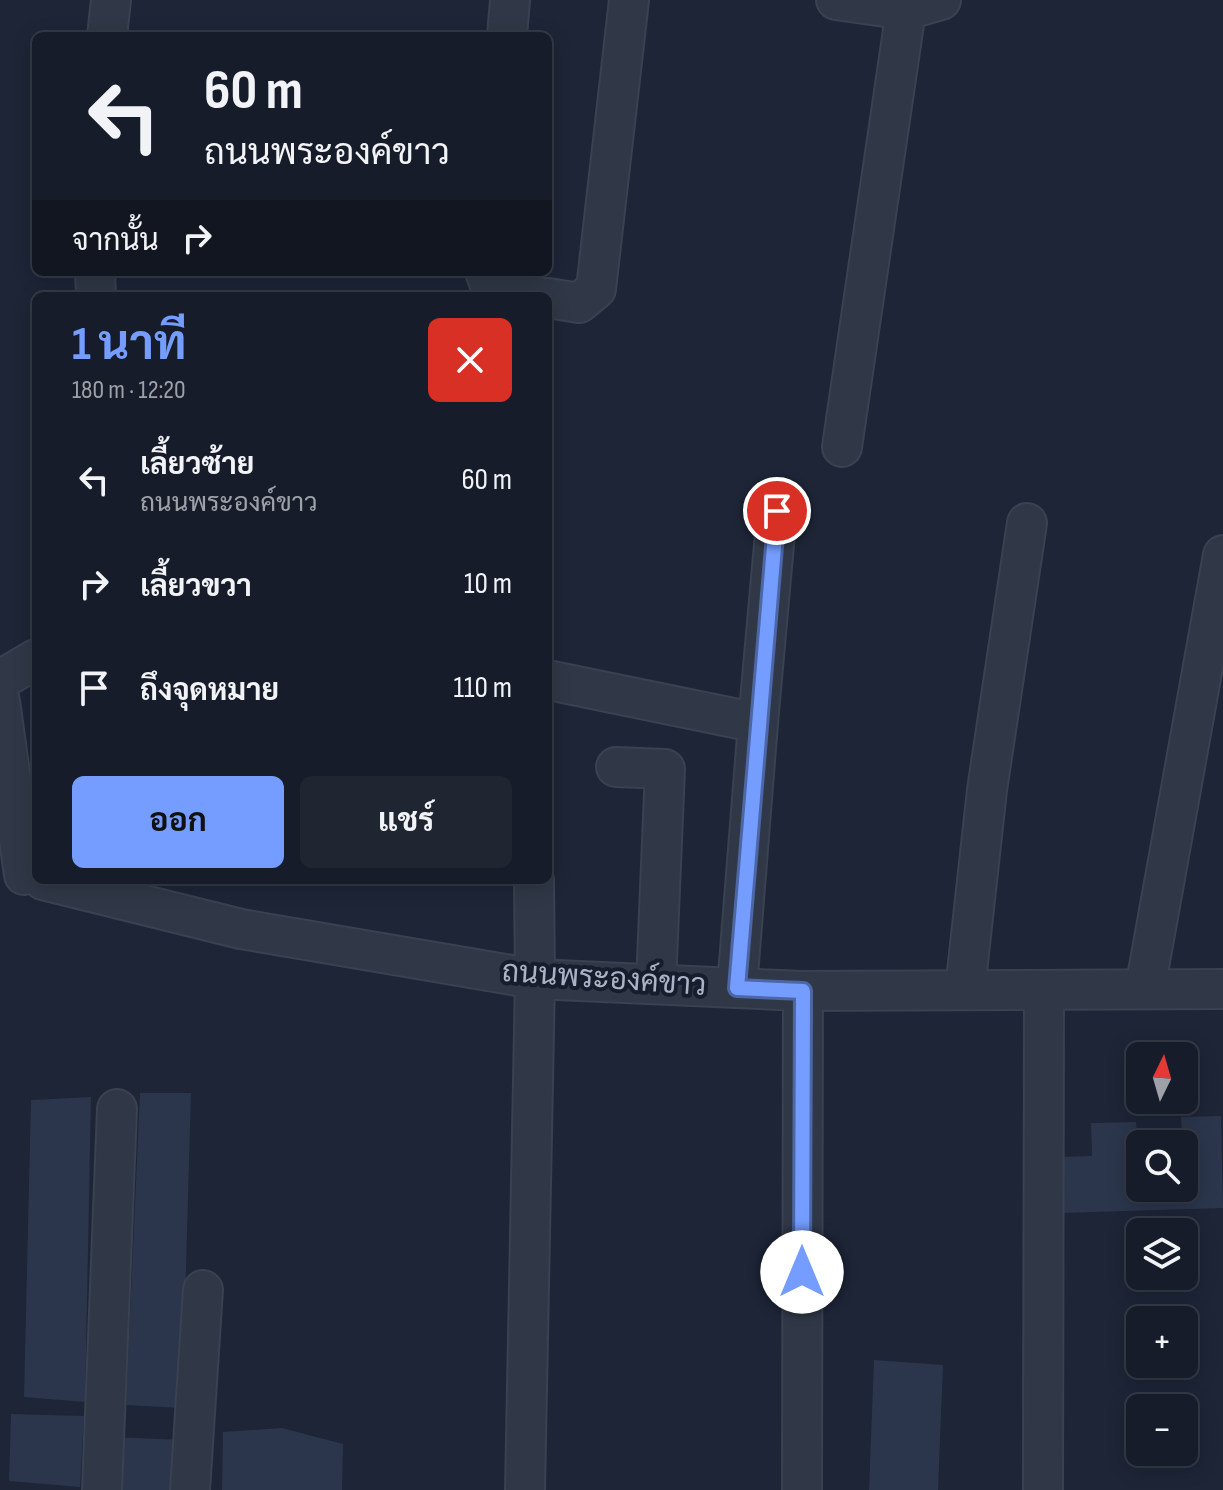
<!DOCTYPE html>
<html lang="th">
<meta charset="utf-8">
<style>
body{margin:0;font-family:"Sofia Sans Condensed",Sarabun,sans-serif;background:#1f2531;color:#f1f3f6;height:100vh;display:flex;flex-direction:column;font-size:30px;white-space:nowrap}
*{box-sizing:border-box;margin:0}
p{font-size:26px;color:#9ea1a8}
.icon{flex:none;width:44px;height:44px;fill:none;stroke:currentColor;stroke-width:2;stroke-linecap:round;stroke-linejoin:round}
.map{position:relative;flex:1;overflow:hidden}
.drawer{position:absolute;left:32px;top:292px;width:520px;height:592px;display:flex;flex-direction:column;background:#161c29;border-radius:12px;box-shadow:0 4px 20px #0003,0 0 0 2px #353a46}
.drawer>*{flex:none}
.guide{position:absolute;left:32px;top:32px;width:520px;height:244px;border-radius:12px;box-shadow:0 4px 20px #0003,0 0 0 2px #353a46;background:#161c29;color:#f1f3f6;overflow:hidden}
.needle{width:52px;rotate:5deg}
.controls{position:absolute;left:1126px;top:1042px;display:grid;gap:16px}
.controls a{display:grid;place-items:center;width:72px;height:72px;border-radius:12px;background:#161c29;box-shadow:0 4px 20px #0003,0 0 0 2px #353a46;font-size:40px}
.pin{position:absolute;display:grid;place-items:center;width:68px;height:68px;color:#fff;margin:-34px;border:4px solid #fff;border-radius:50%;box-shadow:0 2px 8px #0007}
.me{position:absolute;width:88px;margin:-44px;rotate:0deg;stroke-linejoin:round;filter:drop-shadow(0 0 6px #0008)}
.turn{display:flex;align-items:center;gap:28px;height:168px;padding:0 40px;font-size:36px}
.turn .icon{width:104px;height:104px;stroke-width:2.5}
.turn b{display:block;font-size:56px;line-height:68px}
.then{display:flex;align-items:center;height:76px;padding:0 40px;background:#0003;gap:16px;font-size:30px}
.round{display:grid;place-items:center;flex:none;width:84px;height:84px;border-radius:12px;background:#1f2531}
.overview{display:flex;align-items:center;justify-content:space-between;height:136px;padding:0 40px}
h1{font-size:48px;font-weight:700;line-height:60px;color:#759dff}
.action{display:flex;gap:16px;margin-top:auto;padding:16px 40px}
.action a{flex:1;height:92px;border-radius:12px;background:#759dff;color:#111;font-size:32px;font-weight:700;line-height:92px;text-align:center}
.action a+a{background:#1f2531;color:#f1f3f6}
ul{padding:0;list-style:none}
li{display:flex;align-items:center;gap:24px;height:104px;padding:0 40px}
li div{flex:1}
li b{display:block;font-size:30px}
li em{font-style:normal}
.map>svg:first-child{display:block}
</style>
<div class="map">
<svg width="1223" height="1490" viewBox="0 0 1223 1490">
<rect width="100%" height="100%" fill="#1d2537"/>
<g fill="#2b364c">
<path d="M140 1093H191L182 1408 126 1405Z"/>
<path d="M91 1097 85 1402 24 1397 31 1100Z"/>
<path d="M1221 1116 1223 1208 1062 1213 1060 1157 1092 1156 1091 1123 1136 1122 1140 1188H1184L1181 1117Z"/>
<path d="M874 1360 943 1365 938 1490H869Z"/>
<path d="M11 1414 84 1416 80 1487 9 1481Z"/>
<path d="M282 1428 343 1444 342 1490H222L223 1432Z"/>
<path d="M111 1437 182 1440 180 1490H108Z"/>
</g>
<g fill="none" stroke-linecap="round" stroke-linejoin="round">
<defs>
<g id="minor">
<path d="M836 0 906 10 941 0"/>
<path d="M107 36 111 0"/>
<path d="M507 36 510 0"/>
<path d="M95 272 96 296"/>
<path d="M485 272 491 288 535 296"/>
<path d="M548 298 579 303 596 289 629 0"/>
<path d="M842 447 906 10"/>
<path d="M0 680 36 659"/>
<path d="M548 680 758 723 737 988"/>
<path d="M0 701 24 875"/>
<path d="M758 723 777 511"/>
<path d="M616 767 665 769 656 984"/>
<path d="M43 880 241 929 535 979 803 991 1223 989"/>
<path d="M1145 989 1223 555"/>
<path d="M965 990 987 790 1027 523"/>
<path d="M102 1490 117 1109"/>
<path d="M190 1490 203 1290"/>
<path d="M525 1490 535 979 534 880"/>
<path d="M802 1490 803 991"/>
<path d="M1043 1490 1044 990"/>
</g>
</defs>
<use href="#minor" stroke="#3a4151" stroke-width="42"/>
<use href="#minor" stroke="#303847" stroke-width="38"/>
</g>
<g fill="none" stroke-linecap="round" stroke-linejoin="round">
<defs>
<path id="route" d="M777 511 737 988 803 991 802 1272"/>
</defs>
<use href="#route" stroke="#4c66a6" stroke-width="20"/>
<use href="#route" stroke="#759dff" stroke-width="14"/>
</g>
<g text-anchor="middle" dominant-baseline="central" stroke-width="8" stroke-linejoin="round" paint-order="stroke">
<g font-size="30" fill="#aab2c5" stroke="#161d2c">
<text transform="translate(604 979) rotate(4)">ถนนพระองค์ขาว</text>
</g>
</g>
</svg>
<div class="controls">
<a><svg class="needle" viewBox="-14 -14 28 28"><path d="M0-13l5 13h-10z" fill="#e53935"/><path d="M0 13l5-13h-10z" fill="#9ea1a8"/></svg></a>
<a><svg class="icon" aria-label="search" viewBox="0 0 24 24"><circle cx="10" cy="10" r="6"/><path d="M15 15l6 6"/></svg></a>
<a><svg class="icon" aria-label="layers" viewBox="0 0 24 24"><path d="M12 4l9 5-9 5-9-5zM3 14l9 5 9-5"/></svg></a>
<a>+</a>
<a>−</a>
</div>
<div class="pin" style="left:777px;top:511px;background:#d93025"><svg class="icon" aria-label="arrive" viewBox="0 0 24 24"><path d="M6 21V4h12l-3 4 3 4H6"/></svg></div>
<svg class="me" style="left:802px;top:1272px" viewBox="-20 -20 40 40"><circle r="19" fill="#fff"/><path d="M0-13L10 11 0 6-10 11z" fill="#759dff"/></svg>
<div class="guide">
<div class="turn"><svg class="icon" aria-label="left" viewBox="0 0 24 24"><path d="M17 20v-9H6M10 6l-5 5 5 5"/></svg><div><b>60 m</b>ถนนพระองค์ขาว</div></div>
<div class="then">จากนั้น<svg class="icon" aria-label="right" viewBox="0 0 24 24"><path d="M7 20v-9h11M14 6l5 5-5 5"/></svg></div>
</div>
<section class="drawer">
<div class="overview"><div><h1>1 นาที</h1><p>180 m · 12:20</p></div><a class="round" style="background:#d93025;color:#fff"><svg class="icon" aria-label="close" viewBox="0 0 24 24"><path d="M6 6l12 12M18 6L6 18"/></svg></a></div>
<ul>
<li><svg class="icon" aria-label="left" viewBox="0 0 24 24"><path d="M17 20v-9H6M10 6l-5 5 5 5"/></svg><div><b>เลี้ยวซ้าย</b><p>ถนนพระองค์ขาว</p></div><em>60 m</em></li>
<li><svg class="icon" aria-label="right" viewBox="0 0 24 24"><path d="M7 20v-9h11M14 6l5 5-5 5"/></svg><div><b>เลี้ยวขวา</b></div><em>10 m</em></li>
<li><svg class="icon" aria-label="arrive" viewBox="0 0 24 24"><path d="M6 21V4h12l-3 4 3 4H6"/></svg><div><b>ถึงจุดหมาย</b></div><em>110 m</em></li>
</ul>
<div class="action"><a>ออก</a><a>แชร์</a></div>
</section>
</div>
